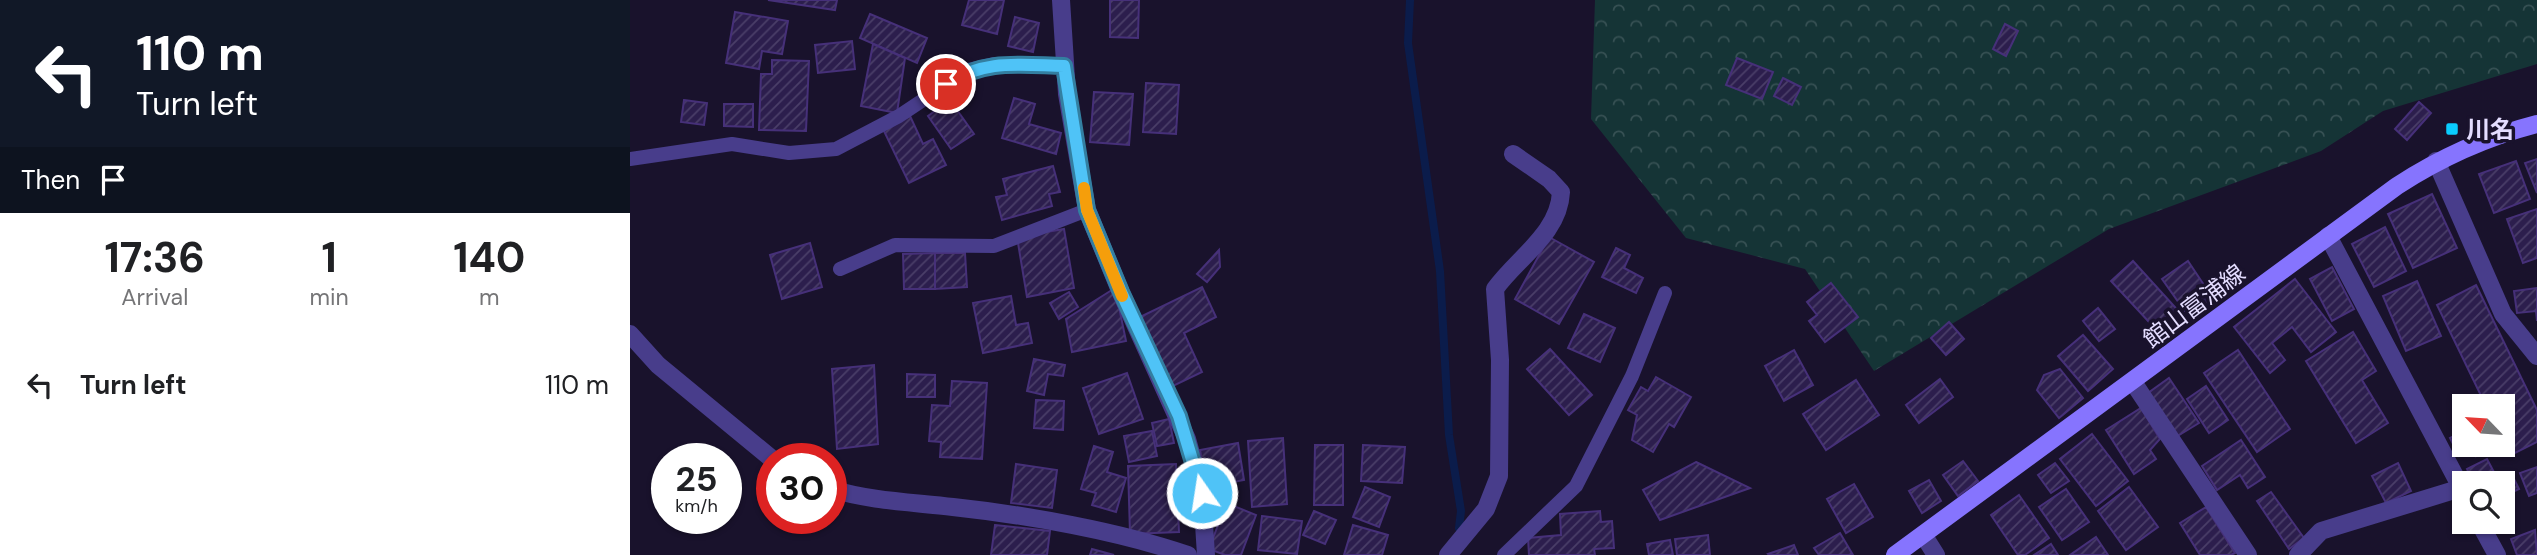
<!DOCTYPE html>
<meta charset="utf-8">
<style>
body{margin:0;font-family:"DM Sans","Noto Sans JP",sans-serif;background:#f2f2f2;color:#202124;height:100vh;display:flex;flex-direction:column;font-size:26px;white-space:nowrap}
*{box-sizing:border-box;margin:0}
p{font-size:23px;color:#757577}
.icon{flex:none;width:38px;height:38px;fill:none;stroke:currentColor;stroke-width:2;stroke-linecap:round;stroke-linejoin:round}
.map{position:relative;flex:1;overflow:hidden}
.panel{display:flex;flex-direction:column;background:#fff;width:630px}
.panel>*{flex:none}
.hud{background:#111827;color:#fff;overflow:hidden}
.needle{width:46px;rotate:295deg}
.fabs{position:absolute;left:1822px;top:394px;display:grid;gap:14px}
.fabs a{display:grid;place-items:center;width:63px;height:63px;border-radius:0px;background:#fff;box-shadow:0 2px 5px #0004;font-size:35px}
.speed{position:absolute;left:21px;top:443px;display:flex;gap:14px;font-size:35px;font-weight:700;text-align:center}
.speed>*{display:grid;place-content:center;width:91px;height:91px;border-radius:50%;background:#fff;box-shadow:0 2px 5px #0004;line-height:1}
.speed small{font-size:18px;font-weight:400}
.speed .limit{border:10px solid #d22;background:#fff;color:#111}
.pin{position:absolute;display:grid;place-items:center;width:60px;height:60px;color:#fff;margin:-30px;border:4px solid #fff;border-radius:50%;box-shadow:0 2px 7px #0007}
.me{position:absolute;width:77px;margin:-38px;rotate:347deg;stroke-linejoin:round;filter:drop-shadow(0 0 5px #0008)}
.turn{display:flex;align-items:center;gap:24px;height:147px;padding:0 21px;font-size:32px}
.turn .icon{width:91px;height:91px;stroke-width:2.5}
.turn b{display:block;font-size:49px;line-height:60px}
.then{display:flex;align-items:center;height:66px;padding:0 21px;background:#0003;gap:14px;font-size:26px}
.eta{display:flex;justify-content:space-evenly;align-items:center;height:119px;text-align:center}
.eta b{font-size:42px;font-weight:700;line-height:49px}
ul{padding:0;list-style:none}
li{display:flex;align-items:center;gap:21px;height:105px;padding:0 21px}
li div{flex:1}
li b{display:block;font-size:26px}
li em{font-style:normal}
main{display:flex;flex:1;min-height:0}
.map>svg:first-child{display:block}
</style>
<main>
<section class="panel">
<div class="hud">
<div class="turn"><svg class="icon" aria-label="left" viewBox="0 0 24 24"><path d="M17 20v-9H6M10 6l-5 5 5 5"/></svg><div><b>110 m</b>Turn left</div></div>
<div class="then">Then<svg class="icon" aria-label="arrive" viewBox="0 0 24 24"><path d="M6 21V4h12l-3 4 3 4H6"/></svg></div>
</div>
<div class="eta">
<div><b>17:36</b><p>Arrival</p></div>
<div><b>1</b><p>min</p></div>
<div><b>140</b><p>m</p></div>
</div>
<ul>
<li><svg class="icon" aria-label="left" viewBox="0 0 24 24"><path d="M17 20v-9H6M10 6l-5 5 5 5"/></svg><div><b>Turn left</b></div><em>110 m</em></li>
</ul>
</section>
<div class="map">
<svg width="1907" height="555" viewBox="0 0 1907 555">
<defs>
<pattern id="forest-crowns" width="20" height="18" patternUnits="userSpaceOnUse" patternTransform="scale(1.75)"><rect width="20" height="18" fill="#153436"/><path d="M2 6a3 3 0 1 1 6 0M12 15a3 3 0 1 1 6 0" fill="none" stroke="#375154"/></pattern>
<pattern id="building-hatch" width="6" height="6" patternUnits="userSpaceOnUse" patternTransform="scale(1.75)"><rect width="6" height="6" fill="#2c1e4d"/><path d="M-1 1l2-2M0 6l6-6M5 7l2-2" fill="none" stroke="#4a3e68"/></pattern>
</defs>
<rect width="100%" height="100%" fill="#19122c"/>
<path fill="url(#forest-crowns)" d="M965 0H1907V64L1753 111 1691 151 1479 229 1244 371 1175 269 1056 238 961 119Z"/>
<g fill="none" stroke-linecap="round" stroke-linejoin="round">
<path stroke="#0b1c4b" stroke-width="8" d="M780 0 778 43 810 271 819 435 831 511 829 528"/>
</g>
<g fill="url(#building-hatch)" stroke="#463079" stroke-width="2">
<path d="M138 0H207L205 10Z"/>
<path d="M339 0H374L367 34 332 25Z"/>
<path d="M480 0H509L508 38 480 37Z"/>
<path d="M105 12 158 21 152 54 132 51 129 69 96 63Z"/>
<path d="M240 14 297 38 287 63 230 38Z"/>
<path d="M385 17 409 23 403 52 378 46Z"/>
<path d="M1375 24 1388 31 1376 56 1363 49Z"/>
<path d="M222 41 225 69 188 73 185 45Z"/>
<path d="M243 44 275 58 267 113 231 106Z"/>
<path d="M1107 58 1143 72 1132 99 1096 85Z"/>
<path d="M142 60 179 61 176 131 129 130 131 74H142Z"/>
<path d="M1153 78 1171 87 1162 105 1144 96Z"/>
<path d="M516 83 549 85 546 134 513 132Z"/>
<path d="M464 92 503 94 499 145 460 142Z"/>
<path d="M384 98 405 104 399 124 431 133 426 154 372 138Z"/>
<path d="M54 100 77 103 74 125 51 122Z"/>
<path d="M320 100 344 134 321 149 298 116Z"/>
<path d="M1789 102 1801 113 1777 140 1765 129Z"/>
<path d="M94 104H123V127L94 126Z"/>
<path d="M280 116 293 144 303 139 316 165 279 183 253 129Z"/>
<path d="M1907 159V193L1895 163Z"/>
<path d="M1886 161 1900 199 1864 213 1849 174Z"/>
<path d="M423 166 430 192 419 194 422 206 372 220 366 197 377 195 373 179Z"/>
<path d="M1802 194 1827 248 1783 268 1758 214Z"/>
<path d="M1907 209V258L1893 263 1877 219Z"/>
<path d="M1755 227 1776 271 1744 287 1722 244Z"/>
<path d="M434 229 444 288 397 297 387 237Z"/>
<path d="M919 237 964 262 929 324 885 299Z"/>
<path d="M180 243 192 287 152 299 140 255Z"/>
<path d="M986 248 1000 255 994 268 1013 278 1006 293 972 277Z"/>
<path d="M589 250 590 267 577 282 567 274Z"/>
<path d="M305 253V289H274L273 254Z"/>
<path d="M305 253H335L337 287 305 289Z"/>
<path d="M1503 261 1553 316 1532 336 1481 281Z"/>
<path d="M1558 261 1584 300 1559 317 1532 279Z"/>
<path d="M1702 267 1724 309 1702 321 1680 279Z"/>
<path d="M1665 279 1706 332 1681 352 1662 327 1642 343 1655 360 1640 373 1604 327Z"/>
<path d="M1787 281 1811 336 1776 351 1753 296Z"/>
<path d="M1201 283 1228 317 1195 342 1179 321 1187 315 1177 302Z"/>
<path d="M1846 285 1907 410V442L1881 455 1872 439V406H1856L1807 305Z"/>
<path d="M572 287 586 317 554 333 572 372 543 386 510 317Z"/>
<path d="M485 288 496 341 442 352 436 319Z"/>
<path d="M1907 288V321L1906 311 1887 313 1884 291Z"/>
<path d="M439 292 448 307 429 319 420 303Z"/>
<path d="M381 296 386 325 398 323 402 343 353 353 343 303Z"/>
<path d="M1468 308 1485 329 1469 341 1453 321Z"/>
<path d="M954 314 985 328 970 362 938 348Z"/>
<path d="M1319 322 1334 339 1316 355 1301 338Z"/>
<path d="M1723 332 1746 371 1732 380 1758 423 1726 443 1676 361Z"/>
<path d="M1453 335 1483 369 1458 391 1428 356Z"/>
<path d="M920 349 962 395 939 415 897 369Z"/>
<path d="M1164 350 1183 385 1154 401 1135 366Z"/>
<path d="M1608 350 1660 429 1627 452 1574 373Z"/>
<path d="M404 359 435 365 433 376 418 374 414 395 397 391Z"/>
<path d="M244 365 248 444 207 449 202 369Z"/>
<path d="M1430 369 1453 398 1429 418 1407 390 1414 375Z"/>
<path d="M497 373 513 419 469 434 453 388Z"/>
<path d="M277 374 305 375V397H277Z"/>
<path d="M1026 377 1061 397 1044 427 1039 424 1023 452 1002 440 1007 415 998 410 1011 387 1018 391Z"/>
<path d="M1539 378 1569 423 1546 437 1518 393Z"/>
<path d="M1310 379 1323 397 1289 423 1276 405Z"/>
<path d="M1226 380 1249 415 1196 450 1173 414Z"/>
<path d="M322 381 357 383 352 459 310 457 311 442 299 441 302 405 320 406Z"/>
<path d="M1576 386 1598 420 1579 433 1557 399Z"/>
<path d="M406 400 434 401 433 430 404 428Z"/>
<path d="M1511 408 1530 439 1520 450 1526 459 1504 474 1476 430Z"/>
<path d="M539 419 544 443 527 446 522 423Z"/>
<path d="M522 431 527 456 499 462 494 436Z"/>
<path d="M1834 431V444H1868L1846 456 1843 449 1829 456 1820 438Z"/>
<path d="M1462 434 1498 481 1466 506 1430 459Z"/>
<path d="M653 438 657 504 622 507 618 441Z"/>
<path d="M1611 440 1635 477 1618 488 1610 475 1587 490 1572 466Z"/>
<path d="M608 443 614 480 577 487 570 450Z"/>
<path d="M685 445H713V505H684Z"/>
<path d="M733 445 775 447 772 483 731 481Z"/>
<path d="M464 446 483 452 477 472 496 478 486 512 462 505 466 493 451 489Z"/>
<path d="M1857 459 1866 476 1881 473 1889 489 1872 497V483H1843L1837 469Z"/>
<path d="M1333 461 1348 481 1328 496 1313 475Z"/>
<path d="M1066 462 1120 488 1030 520 1013 490Z"/>
<path d="M1425 463 1439 481 1421 493 1408 475Z"/>
<path d="M1768 463 1781 491 1756 503 1742 476Z"/>
<path d="M386 464 427 470 422 508 381 503Z"/>
<path d="M546 464 549 532 500 534 498 466Z"/>
<path d="M1907 467V493L1899 496 1890 473Z"/>
<path d="M1299 480 1311 501 1292 513 1279 491Z"/>
<path d="M1224 484 1243 517 1216 533 1197 499Z"/>
<path d="M735 487 760 497 749 527 723 517Z"/>
<path d="M1499 487 1528 527 1496 550 1468 511Z"/>
<path d="M1436 489 1459 522 1432 540 1409 507Z"/>
<path d="M1641 492 1674 538 1659 549 1627 501Z"/>
<path d="M1389 495 1419 538 1395 555H1388L1361 515Z"/>
<path d="M579 496 626 515 611 555H595L579 549 588 525 579 520Z"/>
<path d="M1576 507 1605 553 1601 555H1570L1550 523Z"/>
<path d="M684 511 706 520 695 544 673 535Z"/>
<path d="M970 511 971 522 982 521 984 548 964 549 965 555H899L898 538 931 535 930 514Z"/>
<path d="M632 516 672 521 667 554 628 550Z"/>
<path d="M365 525 420 531 417 555H361Z"/>
<path d="M723 525 758 535 752 555H714Z"/>
<path d="M1905 530 1907 555H1887L1881 539Z"/>
<path d="M1210 533 1223 555H1189L1184 548Z"/>
<path d="M1078 535 1080 555H1047L1045 539Z"/>
<path d="M1466 537 1478 555H1440Z"/>
<path d="M1040 540 1043 555H1019L1017 544Z"/>
<path d="M1421 544 1428 555H1404Z"/>
<path d="M1164 545 1168 555H1139L1138 554Z"/>
<path d="M462 549 484 555H460Z"/>
</g>
<g fill="none" stroke-linecap="round" stroke-linejoin="round">
<g stroke="#483d8b" stroke-width="14">
<path d="M0 159 102 144 159 153 206 149 269 116 338 70 364 64 434 66"/>
<path d="M210 269 265 245 364 246 457 210"/>
<path d="M874 555 946 486 1002 376 1035 293"/>
</g>
<g stroke="#483d8b" stroke-width="18">
<path d="M431 0 437 94 457 210 491 293 557 439 572 493 576 555"/>
<path d="M1806 161 1873 314 1907 356"/>
<path d="M1698 236 1834 493"/>
<path d="M0 334 28 365 142 459"/>
<path d="M1503 382 1618 555"/>
<path d="M201 489C241 501 281 502 323 507 397 515 488 531 558 555"/>
<path d="M1849 522 1867 555"/>
<path d="M1294 536 1306 555"/>
<path d="M818 555 856 509 869 476 870 360 865 289C887 258 929 234 931 192L919 179 883 154"/>
<path d="M1668 555 1691 531 1831 488"/>
</g>
<path stroke="#8674fe" stroke-width="18" d="M1265 555 1767 186C1810 158 1856 137 1907 124"/>
</g>
<g fill="none" stroke-linecap="round" stroke-linejoin="round">
<defs>
<path id="route" d="M316 84C355 59 389 65 434 66L457 210 491 292 549 416 572 493"/>
</defs>
<use href="#route" stroke="#337fa1" stroke-width="18"/>
<use href="#route" stroke="#4fc3f7" stroke-width="12"/>
<path stroke="#f59e0b" stroke-width="12" d="M454 188 457 210 492 296"/>
</g>
<rect fill="#0accfe" stroke="#19122c" stroke-width="2.5" x="1815" y="122" width="14" height="14" rx="3.5"/>
<g text-anchor="middle" dominant-baseline="central" stroke-width="7" stroke-linejoin="round" paint-order="stroke">
<g font-size="24" font-weight="bold" fill="#e4ddff" stroke="#19122c" text-anchor="start">
<text x="1836" y="129">川名</text>
</g>
<g font-size="24" fill="#e4ddff" stroke="#19122c">
<text transform="translate(1564 306) rotate(-37)">館山富浦線</text>
</g>
</g>
</svg>
<div class="fabs">
<a><svg class="needle" viewBox="-14 -14 28 28"><path d="M0-13l5 13h-10z" fill="#e53935"/><path d="M0 13l5-13h-10z" fill="#757577"/></svg></a>
<a><svg class="icon" aria-label="search" viewBox="0 0 24 24"><circle cx="10" cy="10" r="6"/><path d="M15 15l6 6"/></svg></a>
</div>
<div class="speed"><div>25<small>km/h</small></div><div class="limit">30</div></div>
<div class="pin" style="left:316px;top:84px;background:#d93025"><svg class="icon" aria-label="arrive" viewBox="0 0 24 24"><path d="M6 21V4h12l-3 4 3 4H6"/></svg></div>
<svg class="me" style="left:572px;top:493px" viewBox="-20 -20 40 40"><circle r="17" fill="#4fc3f7" stroke="#fff" stroke-width="3"/><path d="M0-11L8 9 0 5-8 9z" fill="#fff"/></svg>
</div>
</main>
